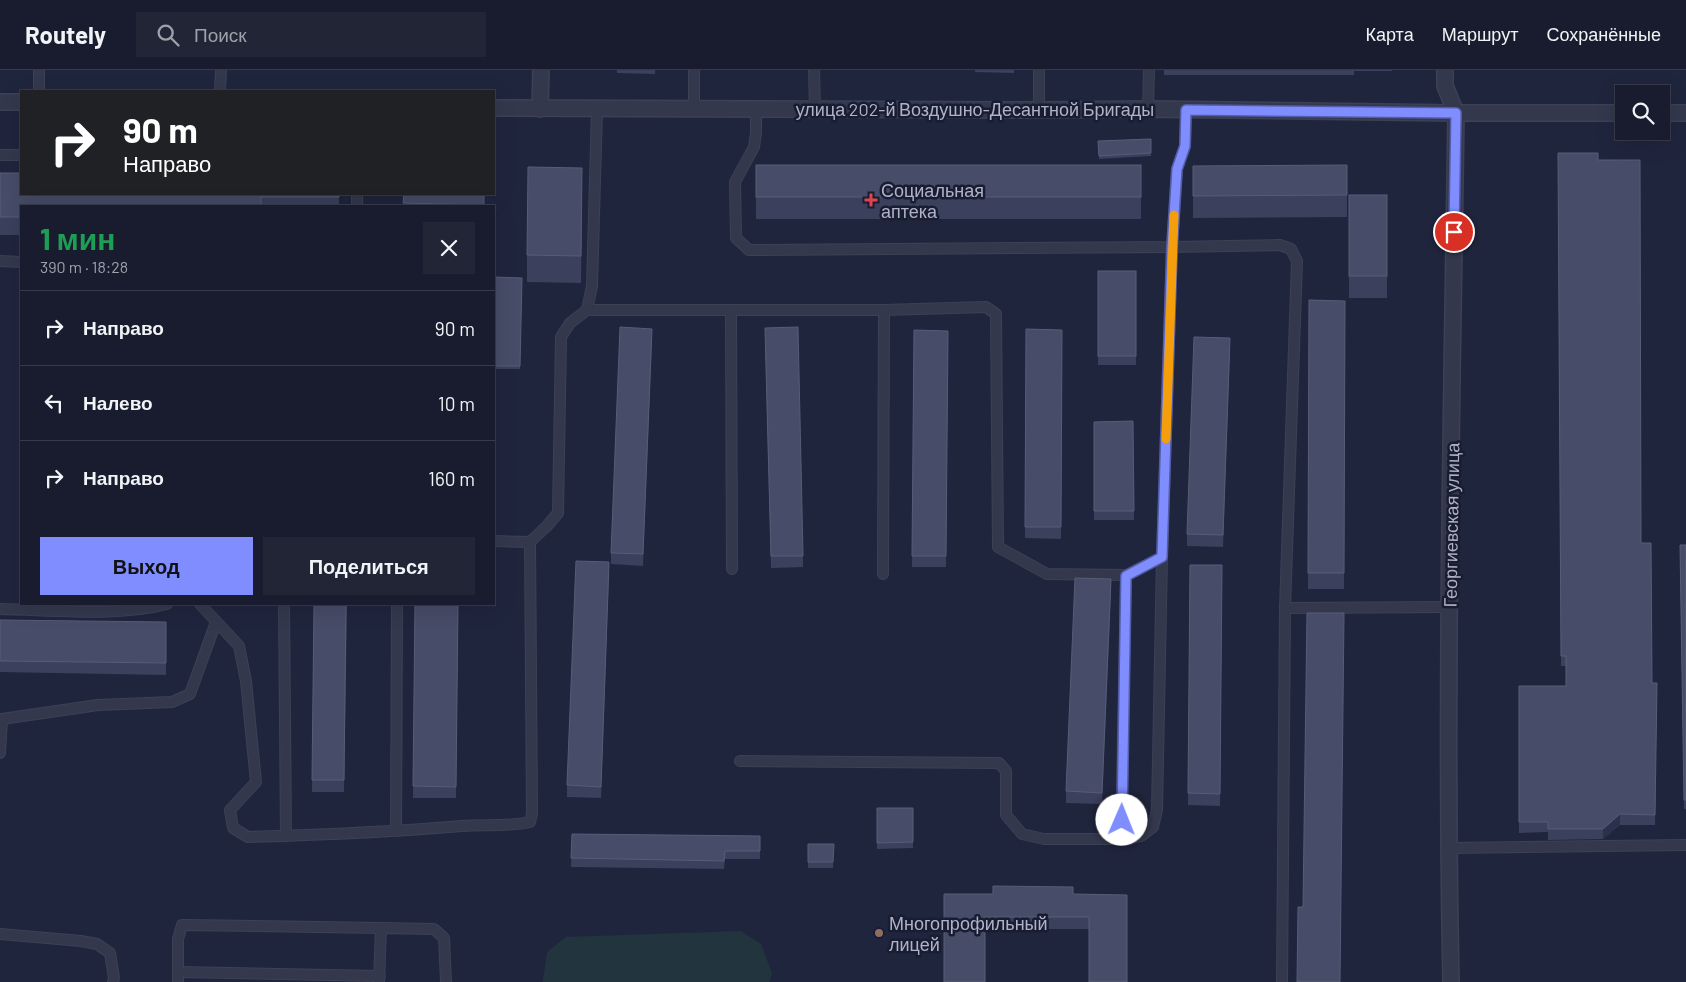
<!DOCTYPE html>
<html lang="ru">
<meta charset="utf-8">
<style>
body{margin:0;font-family:Barlow,sans-serif;background:#212536;color:#f1f3f6;height:100vh;display:flex;flex-direction:column;font-size:19px;white-space:nowrap}
*{box-sizing:border-box;margin:0}
p{font-size:16px;color:#9fa1aa}
.icon{flex:none;width:28px;height:28px;fill:none;stroke:currentColor;stroke-width:2;stroke-linecap:round;stroke-linejoin:round}
.map{position:relative;flex:1;overflow:hidden}
.drawer{position:absolute;left:20px;top:135px;width:475px;height:400px;display:flex;flex-direction:column;background:#181c2e;border-radius:0px;box-shadow:0 5px 20px #0002,0 0 0 1px #363a4a}
.drawer>*{flex:none}
.banner{position:absolute;left:20px;top:20px;width:475px;height:105px;border-radius:0px;box-shadow:0 5px 20px #0002,0 0 0 1px #363a4a;background:#202124;color:#fff;overflow:hidden}
.controls{position:absolute;left:1615px;top:15px;display:grid;gap:10px}
.controls a{display:grid;place-items:center;width:55px;height:55px;border-radius:0px;background:#181c2e;box-shadow:0 5px 20px #0002,0 0 0 1px #363a4a;font-size:25px}
.pin{position:absolute;display:grid;place-items:center;width:42px;height:42px;color:#fff;margin:-21px;border:2px solid #fff;border-radius:50%;box-shadow:0 1px 5px #0007}
.me{position:absolute;width:55px;margin:-28px;rotate:1deg;stroke-linejoin:round;filter:drop-shadow(0 0 4px #0008)}
.turn{display:flex;align-items:center;gap:18px;height:105px;padding:0 20px;font-size:22px}
.turn .icon{width:65px;height:65px;stroke-width:2.5}
.turn b{display:block;font-size:35px;line-height:42px}
.round{display:grid;place-items:center;flex:none;width:52px;height:52px;border-radius:0px;background:#212536}
.summary{display:flex;align-items:center;justify-content:space-between;height:85px;padding:0 20px}
h1{font-size:30px;font-weight:700;line-height:38px;color:#1e9e55}
.cta{display:flex;gap:10px;margin-top:auto;padding:10px 20px}
.cta a{flex:1;height:58px;border-radius:0px;background:#7f8dff;color:#111;font-size:20px;font-weight:700;line-height:58px;text-align:center}
.cta a+a{background:#212536;color:#f1f3f6}
ul{padding:0;list-style:none}
li{display:flex;align-items:center;gap:15px;height:75px;padding:0 20px;border-top:1px solid #363a4a}
li div{flex:1}
li b{display:block;font-size:19px}
li em{font-style:normal}
header{display:flex;align-items:center;gap:30px;box-sizing:border-box;height:70px;padding:0 25px;background:#181c2e;border-bottom:1px solid #363a4a}
header strong{font-size:24px}
nav{display:flex;gap:28px;margin-inline-start:auto;font-size:18px}
.search{width:350px;height:45px;background:#212536;display:flex;align-items:center;gap:12px;box-sizing:border-box;padding:0 18px;border-radius:0px;color:#9fa1aa;font-size:19px}
.map>svg:first-child{display:block}
</style>
<header>
<strong>Routely</strong>
<div class="search"><svg class="icon" aria-label="search" viewBox="0 0 24 24"><circle cx="10" cy="10" r="6"/><path d="M15 15l6 6"/></svg>Поиск</div>
<nav><a>Карта</a><a>Маршрут</a><a>Сохранённые</a></nav>
</header>
<div class="map">
<svg width="1686" height="912" viewBox="0 0 1686 912">
<rect width="100%" height="100%" fill="#20253e"/>
<path fill="#22343e" d="M741 861 761 874 772 903 769 912H543V910L547 882 566 867Z"/>
<g fill="none" stroke-linecap="round" stroke-linejoin="round">
<defs>
<g id="service">
<path d="M39 0V21"/>
<path d="M814 0 815 39"/>
<path d="M220 21 221 0"/>
<path d="M694 39V0"/>
<path d="M756 39V63L754 77 735 112 736 168 749 180 1172 177 1177 99 1185 76 1186 40"/>
<path d="M1148 39 1149 0"/>
<path d="M1039 40V0"/>
<path d="M0 85H21"/>
<path d="M357 136V124"/>
<path d="M0 191 21 192"/>
<path d="M587 240H731L732 499"/>
<path d="M731 240H884L986 237 996 244 998 477 1047 504 1126 505 1121 769H1044L1022 764 1006 745V701L999 693 740 691"/>
<path d="M494 471 530 472 547 456 558 443 561 267 570 253 587 240 592 216 597 39"/>
<path d="M883 504 884 240"/>
<path d="M1126 505 1162 487"/>
<path d="M200 534 239 576 246 611 256 712 230 740 233 758 248 767C319 765 390 762 462 756 484 754 508 757 530 752L532 744 530 472"/>
<path d="M284 534 286 766"/>
<path d="M0 539C52 540 118 547 167 534"/>
<path d="M0 649H2L0 683"/>
<path d="M2 649 98 635 172 632 190 624 216 552"/>
<path d="M396 761 397 534"/>
<path d="M1121 769 1141 766 1153 757 1157 740 1162 487 1172 177 1280 175 1291 179 1297 191 1285 538 1450 537"/>
<path d="M1449 778 1686 775"/>
<path d="M0 864 81 871 97 874 110 883 114 908 113 912"/>
<path d="M178 902 380 906"/>
<path d="M178 912V869L182 855 381 858"/>
<path d="M379 912 381 858 434 859 444 868 446 912"/>
<path d="M1282 912 1285 538"/>
</g>
<g id="minor">
<path d="M1445 0V16L1456 43H1624"/>
<path d="M540 39 541 0"/>
<path d="M1661 43H1686"/>
</g>
<g id="tertiary">
<path d="M0 32H21"/>
<path d="M494 38 1039 40 1148 39 1456 43C1452 333 1445 622 1451 912"/>
</g>
</defs>
<use href="#service" stroke="#3d4156" stroke-width="12"/>
<use href="#minor" stroke="#3d4156" stroke-width="18"/>
<use href="#tertiary" stroke="#3d4156" stroke-width="18"/>
<use href="#service" stroke="#34384d" stroke-width="10"/>
<use href="#minor" stroke="#34384d" stroke-width="15"/>
<use href="#tertiary" stroke="#34384d" stroke-width="15"/>
</g>
<g fill="#3b405c">
<path d="M617 0H655V4L617 3Z"/>
<path d="M975 0H1014V3L975 2Z"/>
<path d="M1164 0H1392V1H1354V5H1164Z"/>
<path d="M1151 69V86L1099 89 1098 71Z"/>
<path d="M1558 83 1598 90 1641 473 1652 613H1657L1655 755H1620L1603 769 1548 770V762L1519 763V616H1566V596H1561Z"/>
<rect x="756" y="95" width="385" height="54"/>
<path d="M1347 95V147L1193 148V96Z"/>
<path d="M0 103 339 124V136H21V165H0Z"/>
<path d="M404 124H484V136H403Z"/>
<path d="M582 124 581 213 527 212V185Z"/>
<rect x="1349" y="125" width="38" height="103"/>
<rect x="1098" y="201" width="38" height="94"/>
<path d="M494 207 522 208 520 299H494Z"/>
<path d="M1309 230 1345 231 1344 519H1308Z"/>
<path d="M1026 259 1062 260 1061 469 1025 468Z"/>
<path d="M914 260 948 261 946 497H912Z"/>
<path d="M652 270 643 496 611 494V483Z"/>
<path d="M765 270 803 486V497L771 498Z"/>
<path d="M1230 280 1223 477 1187 476V464Z"/>
<path d="M1133 351 1134 450H1094V352Z"/>
<path d="M1680 475H1686V739H1684Z"/>
<path d="M1190 495H1222L1220 736 1188 735Z"/>
<path d="M609 504 601 728 567 727V715Z"/>
<path d="M1111 521 1102 734 1066 733V721Z"/>
<path d="M314 534H347L344 722H312Z"/>
<path d="M415 534H458L456 728H413Z"/>
<path d="M0 550 166 552V605L0 602Z"/>
<path d="M877 738H913V778L877 779Z"/>
<path d="M572 764 760 766V789H725L724 799 571 797Z"/>
<path d="M808 774H834L833 798H808Z"/>
<path d="M944 824H1073L1127 825 1089 859H985Z"/>
</g>
<g fill="#2b304b">
<path d="M652 259V270L643 496V484Z"/>
<path d="M609 492V504L601 728V717Z"/>
<path d="M1111 509V521L1102 734V723Z"/>
<path d="M1620 744V755L1603 769V759Z"/>
</g>
<g fill="#474c68" stroke="#585c77">
<path d="M1151 69V83L1099 86 1098 71Z"/>
<path d="M1558 83H1598V90H1640L1641 473H1651L1652 613H1657L1655 745 1620 744 1603 759H1548V752H1519V616H1566V586H1561Z"/>
<rect x="756" y="95" width="385" height="32"/>
<path d="M1347 95V125L1193 126V96Z"/>
<path d="M528 97 582 98 581 186 527 185Z"/>
<path d="M0 103H21V124H339V127H261V136H21V147H0Z"/>
<path d="M404 124H484V135L403 133Z"/>
<rect x="1349" y="125" width="38" height="81"/>
<rect x="1098" y="201" width="38" height="85"/>
<path d="M494 207 522 208 520 296H494Z"/>
<path d="M1309 230 1345 231 1344 503H1308Z"/>
<path d="M620 257 652 259 643 484 611 483Z"/>
<path d="M798 257 803 486H771L765 258Z"/>
<path d="M1026 259 1062 260 1061 457H1025Z"/>
<path d="M914 260 948 261 946 486H912Z"/>
<path d="M1194 267 1230 268 1223 465 1187 464Z"/>
<path d="M1133 351 1134 441H1094V352Z"/>
<path d="M1680 475H1686V730H1684Z"/>
<path d="M576 491 609 492 601 717 567 715Z"/>
<path d="M1190 495H1222L1220 724 1188 723Z"/>
<path d="M1075 508 1111 509 1102 723 1066 721Z"/>
<path d="M314 534H346L344 710H312Z"/>
<path d="M415 534H458L456 717 413 716Z"/>
<path d="M1307 543H1344L1340 912H1297L1298 837H1303Z"/>
<path d="M0 550 166 552V593L0 591Z"/>
<path d="M877 738H913V772L877 773Z"/>
<path d="M572 764 760 766V781H725L724 791 571 788Z"/>
<path d="M808 774H834L833 792H808Z"/>
<path d="M993 816 1073 817V824L1127 825V912H1089V847H985V912H944V824H993Z"/>
</g>
<g fill="none" stroke-linecap="round" stroke-linejoin="round">
<defs>
<path id="route" d="M1122 750 1126 506 1162 487 1172 177 1177 99 1185 76 1186 40 1456 43 1454 162"/>
</defs>
<use href="#route" stroke="#535ca6" stroke-width="12"/>
<use href="#route" stroke="#7f8dff" stroke-width="9"/>
<path stroke="#f59e0b" stroke-width="9" d="M1166 369 1174 145"/>
</g>
<path fill="#e0444e" stroke="#191d32" stroke-width="2" d="M868.5 122.5h5v5h5v5h-5v5h-5v-5h-5v-5h5z"/>
<circle fill="#8d6e63" stroke="#191d32" stroke-width="2" cx="879" cy="863" r="5"/>
<g text-anchor="middle" dominant-baseline="central" stroke-width="5" stroke-linejoin="round" paint-order="stroke">
<g font-size="18" fill="#afb2c9" stroke="#191d32">
<text x="975" y="39">улица 202-й Воздушно-Десантной Бригады</text>
<text transform="translate(1451 455) rotate(-89)">Георгиевская улица</text>
</g>
<g font-size="18" fill="#afb2c9" stroke="#191d32" text-anchor="start">
<text x="881" y="120">Социальная<tspan x="881" dy="21">аптека</tspan></text>
<text x="889" y="853">Многопрофильный<tspan x="889" dy="21">лицей</tspan></text>
</g>
</g>
</svg>
<div class="controls">
<a><svg class="icon" aria-label="search" viewBox="0 0 24 24"><circle cx="10" cy="10" r="6"/><path d="M15 15l6 6"/></svg></a>
</div>
<div class="pin" style="left:1454px;top:162px;background:#d93025"><svg class="icon" aria-label="arrive" viewBox="0 0 24 24"><path d="M6 21V4h12l-3 4 3 4H6"/></svg></div>
<svg class="me" style="left:1122px;top:750px" viewBox="-20 -20 40 40"><circle r="19" fill="#fff"/><path d="M0-13L10 11 0 6-10 11z" fill="#7f8dff"/></svg>
<div class="banner">
<div class="turn"><svg class="icon" aria-label="right" viewBox="0 0 24 24"><path d="M7 20v-9h11M14 6l5 5-5 5"/></svg><div><b>90 m</b>Направо</div></div>
</div>
<section class="drawer">
<div class="summary"><div><h1>1 мин</h1><p>390 m · 18:28</p></div><a class="round"><svg class="icon" aria-label="close" viewBox="0 0 24 24"><path d="M6 6l12 12M18 6L6 18"/></svg></a></div>
<ul>
<li><svg class="icon" aria-label="right" viewBox="0 0 24 24"><path d="M7 20v-9h11M14 6l5 5-5 5"/></svg><div><b>Направо</b></div><em>90 m</em></li>
<li><svg class="icon" aria-label="left" viewBox="0 0 24 24"><path d="M17 20v-9H6M10 6l-5 5 5 5"/></svg><div><b>Налево</b></div><em>10 m</em></li>
<li><svg class="icon" aria-label="right" viewBox="0 0 24 24"><path d="M7 20v-9h11M14 6l5 5-5 5"/></svg><div><b>Направо</b></div><em>160 m</em></li>
</ul>
<div class="cta"><a>Выход</a><a>Поделиться</a></div>
</section>
</div>
